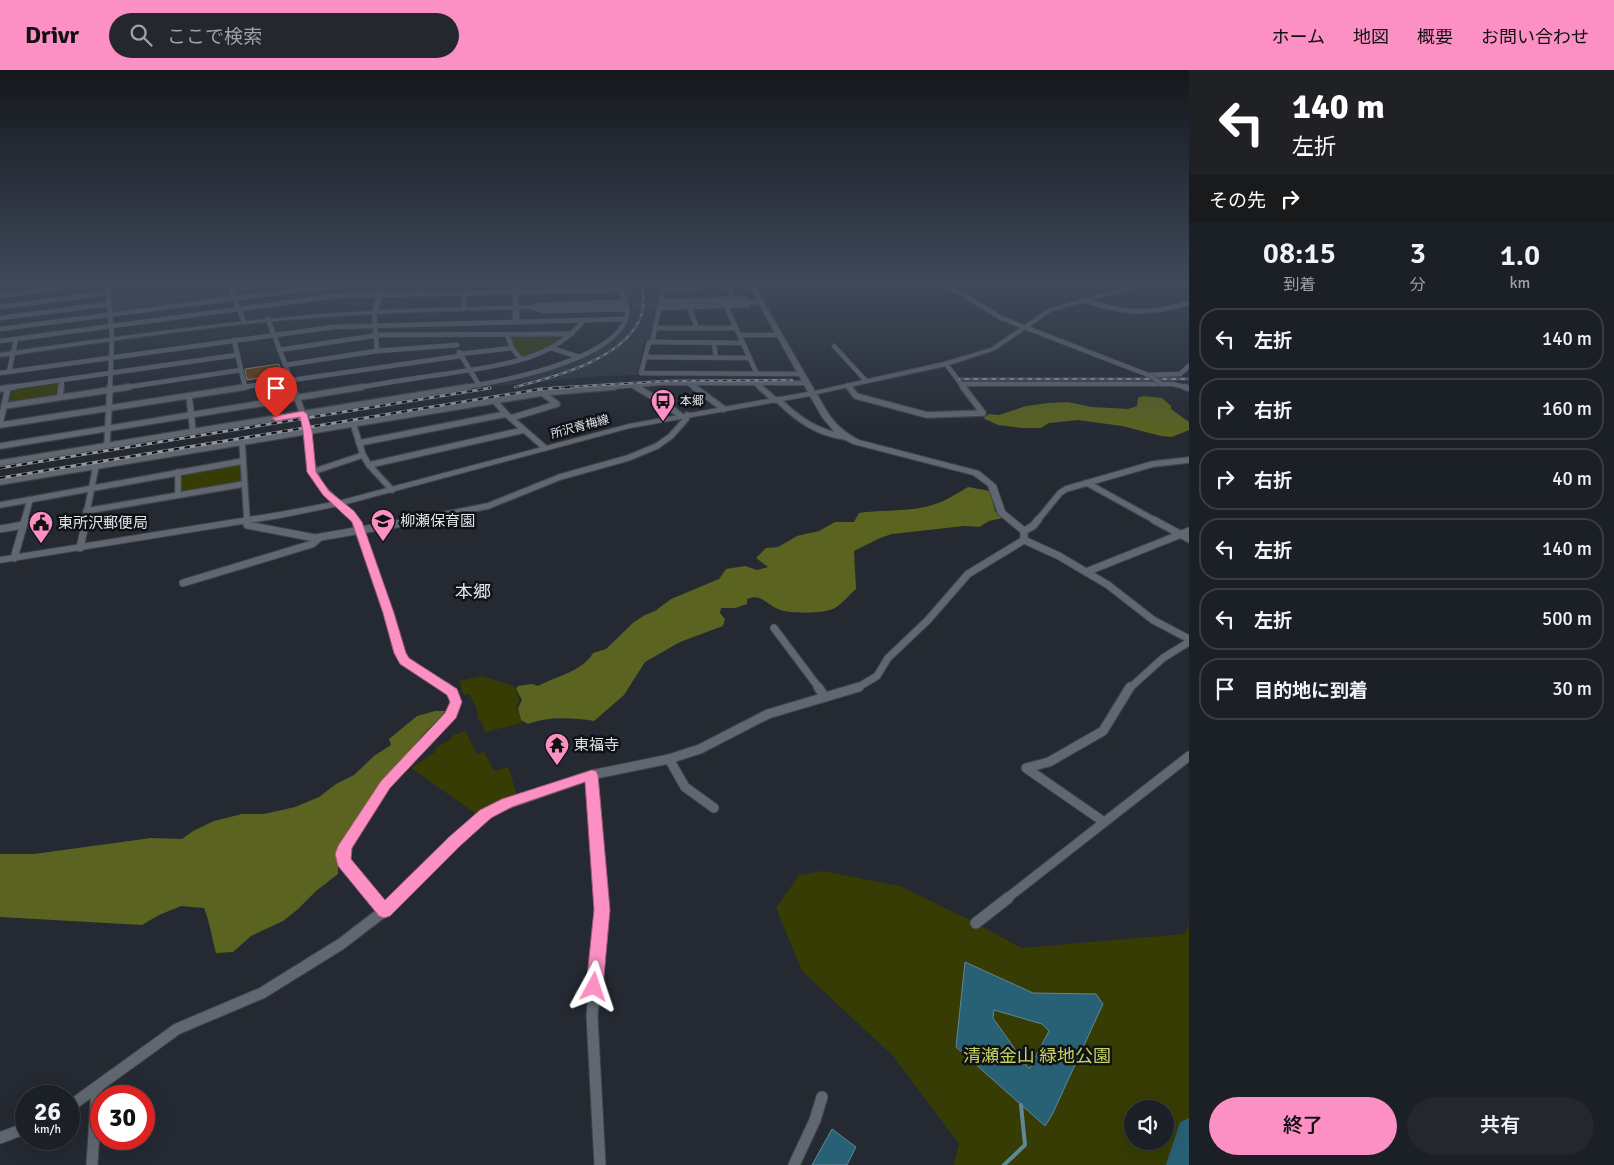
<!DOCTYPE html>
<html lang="ja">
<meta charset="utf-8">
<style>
body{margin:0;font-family:Signika,"Noto Sans JP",sans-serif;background:#24272e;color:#f1f3f6;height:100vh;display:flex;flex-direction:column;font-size:19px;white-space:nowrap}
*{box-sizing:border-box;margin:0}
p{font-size:16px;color:#a0a2a7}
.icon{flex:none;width:28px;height:28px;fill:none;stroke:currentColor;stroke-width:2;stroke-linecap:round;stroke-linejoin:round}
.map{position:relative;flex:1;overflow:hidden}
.drawer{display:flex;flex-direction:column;background:#1b1f26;width:425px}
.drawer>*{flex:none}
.hud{background:#202124;color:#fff;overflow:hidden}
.tools{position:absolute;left:1124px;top:1030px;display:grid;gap:10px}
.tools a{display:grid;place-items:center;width:50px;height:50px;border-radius:50%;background:#1b1f26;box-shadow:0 5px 20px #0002,0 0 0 1px #393d43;font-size:25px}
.speed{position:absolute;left:15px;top:1015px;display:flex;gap:10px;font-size:25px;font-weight:700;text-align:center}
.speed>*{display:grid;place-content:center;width:65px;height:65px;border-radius:50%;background:#1b1f26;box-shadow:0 5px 20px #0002,0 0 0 1px #393d43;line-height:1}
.speed small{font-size:12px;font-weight:400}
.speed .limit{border:8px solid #d22;background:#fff;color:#111}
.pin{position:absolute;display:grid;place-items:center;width:42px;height:42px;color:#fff;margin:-51px -21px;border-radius:50% 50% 50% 0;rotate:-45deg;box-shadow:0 0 5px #0007}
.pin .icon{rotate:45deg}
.me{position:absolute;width:55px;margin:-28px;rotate:5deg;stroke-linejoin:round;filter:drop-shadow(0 0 4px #0008)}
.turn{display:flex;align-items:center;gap:18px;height:105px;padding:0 20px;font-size:22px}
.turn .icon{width:65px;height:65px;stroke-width:2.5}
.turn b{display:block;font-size:35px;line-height:42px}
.then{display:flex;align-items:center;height:48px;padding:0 20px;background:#0003;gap:10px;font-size:19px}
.eta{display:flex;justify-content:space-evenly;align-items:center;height:85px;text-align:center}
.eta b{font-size:30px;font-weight:600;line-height:35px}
.cta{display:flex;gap:10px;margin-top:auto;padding:10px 20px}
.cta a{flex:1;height:58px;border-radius:30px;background:#fc8fc3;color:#111;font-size:20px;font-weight:600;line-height:58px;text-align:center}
.cta a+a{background:#24272e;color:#f1f3f6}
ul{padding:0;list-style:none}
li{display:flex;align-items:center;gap:15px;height:62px;margin:0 10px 8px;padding:0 10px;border:2px solid #393d43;border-radius:20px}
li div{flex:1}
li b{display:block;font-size:19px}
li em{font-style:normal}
header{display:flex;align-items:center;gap:30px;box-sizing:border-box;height:70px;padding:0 25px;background:#fc8fc3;color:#111}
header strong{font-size:24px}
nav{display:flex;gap:28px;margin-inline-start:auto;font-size:18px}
.search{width:350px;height:45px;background:#24272e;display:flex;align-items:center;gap:12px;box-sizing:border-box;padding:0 18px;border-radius:28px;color:#a0a2a7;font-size:19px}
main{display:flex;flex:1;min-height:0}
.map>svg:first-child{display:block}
</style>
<header>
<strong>Drivr</strong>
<div class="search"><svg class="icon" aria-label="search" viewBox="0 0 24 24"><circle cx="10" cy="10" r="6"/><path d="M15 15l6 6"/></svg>ここで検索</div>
<nav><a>ホーム</a><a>地図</a><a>概要</a><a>お問い合わせ</a></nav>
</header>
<main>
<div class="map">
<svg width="1189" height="1095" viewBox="0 0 1189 1095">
<rect width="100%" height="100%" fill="#242932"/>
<g fill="#2d3642">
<path d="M117 212H224L230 228 111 243 109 213Z"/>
<path d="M619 212H663L651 262 649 269 645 270 637 305 600 306 483 317 513 311 551 300 569 293 611 270 624 257 630 247 629 238H635L637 231 636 224H624Z"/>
</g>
<g fill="#363c03" fill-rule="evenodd">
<path d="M568 265C555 274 536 286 520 287L514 278 509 266Z"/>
<path d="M60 312 58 326 8 333 13 319Z"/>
<path d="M240 394 241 412 179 423 180 404Z"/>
<path d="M482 606 514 616 520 632 516 635 522 653 485 662 482 652 477 648C479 639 473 632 469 624L464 625 459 611Z"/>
<path d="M465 661 477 684 484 682 494 701 508 697 517 725 480 743H475L411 698 435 682 436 678 452 668 451 666Z"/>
<path d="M822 801 900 816 976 853 1021 878 1184 864 1189 856V1075L1183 1095H954L959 1074 893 986 802 901 776 838 799 805ZM1132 1039H1165V1071H1132Z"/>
</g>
<g fill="#5a6320">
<path d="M1143 326 1162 328 1171 336V339L1189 352V360L1172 367 1161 366 1122 356 1078 350 1049 353 1041 358H1022L998 355 983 348 989 344 999 345 1026 336 1048 333 1068 332 1092 337 1111 338 1128 339 1137 336 1138 328Z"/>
<path d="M968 417 990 421 995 441 1003 448 989 451 979 457 964 456 892 464 880 468 854 481 856 519C849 525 843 533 835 538 826 544 788 544 778 539 766 534 761 523 747 529V534L735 538H721L720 543 725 549 723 556 680 572 645 592 624 625 594 651C572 648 550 646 528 654L521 650 518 638 522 630 516 619 518 616 532 614 538 616C556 606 582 602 593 583L606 579 634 552 645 545 655 541 671 529 719 509 726 499 745 496 757 500 768 497 756 488 766 478 778 477 797 466 819 461 835 452H854L859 443C886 439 915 443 941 432 950 428 959 422 968 417Z"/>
<path d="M435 641H446L422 666 353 754 342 775 338 791V804L316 821 297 840 283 851 251 866 233 882 216 883C212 868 210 853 204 838L181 836 159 845 142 855 0 847V784H34L151 768 182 769 193 761 214 751 242 744H264L295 737 319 727 336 714 354 705 374 686 391 675 389 669 417 646Z"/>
</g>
<g fill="#286075" stroke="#5f8798" fill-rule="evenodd">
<path d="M965 892 1033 923 1096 924 1103 934 1052 1045 1045 1056 956 977ZM994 940 1042 954 1049 961 1029 999 993 948Z"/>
<path d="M832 1059 856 1077 847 1095H812Z"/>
</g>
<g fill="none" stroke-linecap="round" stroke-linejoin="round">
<path stroke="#5f8798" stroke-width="4" d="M1004 1095 1025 1075 1021 1035"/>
<path fill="#286075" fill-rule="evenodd" d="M1189 1048V1095H1166L1180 1052Z"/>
</g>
<path fill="#6c3c08" stroke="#978c84" d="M279 294 282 304 247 310 245 299Z"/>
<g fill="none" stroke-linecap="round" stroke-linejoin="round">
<path stroke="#40454d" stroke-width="6" stroke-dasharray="6 3" stroke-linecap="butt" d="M623 235 662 234"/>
<defs>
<g id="street-far4">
<path d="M107 212 112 267 110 318"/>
<path d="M228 212 244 252"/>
<path d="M665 212 652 272H649L641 303 802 304"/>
<path d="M935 212 961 223 1001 248 1151 306"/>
<path d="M1131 212 1146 214"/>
<path d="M0 215 15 212"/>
<path d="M231 218 278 212"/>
<path d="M664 218H697"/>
<path d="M418 224 421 212"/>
<path d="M380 225 621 220"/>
<path d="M734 229H746"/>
<path d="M1082 230C1125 243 1145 246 1189 233"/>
<path d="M661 231 734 229 725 212"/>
<path d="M726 236 757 304"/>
<path d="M0 237 107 223"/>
<path d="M689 237 697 258"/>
<path d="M534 238 544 241 627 239"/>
<path d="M534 238 536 235 625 232"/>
<path d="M659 238 748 235"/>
<path d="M463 239 465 223"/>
<path d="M374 242 377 281"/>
<path d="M0 248 109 234"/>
<path d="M268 249 294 318"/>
<path d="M656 258H736"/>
<path d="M0 259 347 214"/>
<path d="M507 264 512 278 521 289"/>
<path d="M740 265H779"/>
<path d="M234 270 245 317"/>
<path d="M0 271 343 225H380"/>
<path d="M652 272 743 273"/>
<path d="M714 273 716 288"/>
<path d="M834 276 866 311"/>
<path d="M551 278 579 287"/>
<path d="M279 280 379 265 572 264"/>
<path d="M459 282 479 315"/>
<path d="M460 284 512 278"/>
<path d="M645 287 750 288"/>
<path d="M946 294 961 314H1173L1189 318"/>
<path d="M285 295 377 281 457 275"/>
<path d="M9 302 16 269"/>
<path d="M0 303 334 257 626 249"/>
<path d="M1149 305 1180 304 1189 296"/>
<path d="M754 312 761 318"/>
<path d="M688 313 695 318"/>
<path d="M961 314 964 318"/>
<path d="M632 315 638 318"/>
<path d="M848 315 850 318"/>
<path d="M5 318 237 285"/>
<path d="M61 318 62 310"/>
<path d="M121 318 241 300"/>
<path d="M237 318 460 286"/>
<path d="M355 318C385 313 415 308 445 304 494 296 552 292 584 250"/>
<path d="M459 318C498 312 617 291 627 245 629 235 621 221 617 212"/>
<path d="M599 318 662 313H807"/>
</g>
<g id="street-far3">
<path d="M293 317 303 344"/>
<path d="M636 317 667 335 681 346"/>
<path d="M694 317 724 339"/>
<path d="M760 317 775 330"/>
<path d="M849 317 856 326 927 345 983 343 963 317"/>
<path d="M1185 317 1189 318"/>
<path d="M0 319 14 317"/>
<path d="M189 326 193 362"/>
<path d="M60 327 61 317"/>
<path d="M494 330 506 344 545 378"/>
<path d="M778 330C799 350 817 363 846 367"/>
<path d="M4 336 129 317"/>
<path d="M511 348 557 334 542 323"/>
<path d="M353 353 363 385 369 395 392 420"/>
<path d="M0 354 8 318"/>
<path d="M0 355 245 317"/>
<path d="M307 361 310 389 319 414 356 451"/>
<path d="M242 372 247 451"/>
<path d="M359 373 506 344"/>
<path d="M107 375 110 317"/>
<path d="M0 376 362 317"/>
<path d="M0 393 467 317"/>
<path d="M369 395 524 360"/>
<path d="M178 402V425"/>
<path d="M312 402 363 385"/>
<path d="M0 412 542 323 614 317"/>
<path d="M1087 413 1156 451"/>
<path d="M0 435 243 391"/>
<path d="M86 441 244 414"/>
<path d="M24 451 30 430"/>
<path d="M85 451 96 396"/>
<path d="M412 451 488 436 560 407 628 388 657 376 671 366 686 349 687 345"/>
<path d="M1037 451 1060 423 1066 419 1153 394 1189 390"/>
</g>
<g id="street-far2">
<path d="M247 450V455L315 468 419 450"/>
<path d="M355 450 389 543 396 574 405 591 448 618"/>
<path d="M1154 450 1189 469"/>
<path d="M0 459 23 455"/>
<path d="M1024 470V461L1033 456 1038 450"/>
<path d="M1024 470 1059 486 1108 515 1153 550 1189 569"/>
<path d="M80 478 86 450"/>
<path d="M14 488 25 450"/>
<path d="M1086 502 1189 461"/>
<path d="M183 513 312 474 319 468"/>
<path d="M774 558 819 618"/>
<path d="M857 618 877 606 888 588 928 550 968 504 1024 470"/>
<path d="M1130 618 1163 588 1189 572"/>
</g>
<g id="street-far1">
<path d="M818 617 825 627"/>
<path d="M669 689 685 717 714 738"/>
<path d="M591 705 601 829"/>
<path d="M1104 752 1026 698 1049 692 1103 661 1130 617"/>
<path d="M375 829 344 792 343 784 346 776 385 715 451 645 456 632 452 622 446 617"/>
<path d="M396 829 454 771 496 738 591 705 669 689 700 679 768 644 859 617"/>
<path d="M1006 829 1189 686"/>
</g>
<g id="street">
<path d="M374 828 384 841"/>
<path d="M976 853 1008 828"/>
<path d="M69 1037 177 959 262 923 341 874 384 841 397 828"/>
<path d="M0 1068 26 1058"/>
<path d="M92 1095 97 1017"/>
<path d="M600 1095 592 946 602 840 601 828"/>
<path d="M794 1095 815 1050 822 1027"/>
</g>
<g id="secondary">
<path d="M92 212H110L0 228V224Z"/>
<path d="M381 212H387L378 240 513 236 512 212H518V236L623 233 626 235 623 237 519 239V252L516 254 513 252V239C429 241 346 244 263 252 175 261 88 274 0 287V283C124 266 247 248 372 241Z"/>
<path d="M747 212H752L815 321 944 292 991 278 1048 239 1146 212H1156L1052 241 995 280 946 296 817 324C829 346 836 358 859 370L979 401 996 415 1005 441 1027 459 1028 461 1024 464 1021 463 998 444 988 416 973 405 853 374 838 366 822 347 810 326 630 358 339 436 280 448 0 493V487L280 442 338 431 629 354 808 322 759 234 662 236 659 234 662 232 757 230Z"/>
</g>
</defs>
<use href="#street-far4" stroke="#40444b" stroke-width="5.5"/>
<use href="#street-far3" stroke="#40444b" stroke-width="8"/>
<use href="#street-far2" stroke="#40444b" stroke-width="9"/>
<use href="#street-far1" stroke="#40444b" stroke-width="11"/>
<use href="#street" stroke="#40444b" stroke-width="13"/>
<use href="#secondary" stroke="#40444b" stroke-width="2"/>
<use href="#street-far4" stroke="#616770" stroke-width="4.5"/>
<use href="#street-far3" stroke="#616770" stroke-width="5.5"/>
<use href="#street-far2" stroke="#616770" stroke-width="7"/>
<use href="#street-far1" stroke="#616770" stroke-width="9"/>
<use href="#street" stroke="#616770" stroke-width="11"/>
<use href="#secondary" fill="#616770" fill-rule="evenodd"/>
<defs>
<g id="rail-far1">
<path d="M960 309H1189"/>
<path d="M515 317C555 307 629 288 642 243 645 233 643 222 642 212"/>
<path d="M488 318H490"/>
<path d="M552 318 666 311 792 310"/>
</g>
<g id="rail">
<path d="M0 398 490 318"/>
<path d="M0 408 541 319 572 317"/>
</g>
</defs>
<use href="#rail-far1" stroke="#94989f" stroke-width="2.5"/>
<use href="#rail" stroke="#94989f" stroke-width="3"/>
<use href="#rail-far1" stroke="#101216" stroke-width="1" stroke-dasharray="4.5" stroke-linecap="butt"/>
<use href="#rail" stroke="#101216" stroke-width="2" stroke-dasharray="5.5" stroke-linecap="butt"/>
<defs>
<path id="street-bridge-far1" d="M1151 306 1161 314"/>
<path id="street-bridge" d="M303 344 307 361"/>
</defs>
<use href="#street-bridge-far1" stroke="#40444b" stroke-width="5.5" stroke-linecap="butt"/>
<use href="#street-bridge" stroke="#40444b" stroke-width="8" stroke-linecap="butt"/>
<use href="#street-bridge-far1" stroke="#616770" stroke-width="4.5"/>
<use href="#street-bridge" stroke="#616770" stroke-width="5.5"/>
</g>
<linearGradient id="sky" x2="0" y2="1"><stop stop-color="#14171c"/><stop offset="0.58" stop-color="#3f495a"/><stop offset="1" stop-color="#3f495a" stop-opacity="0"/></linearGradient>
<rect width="1189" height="366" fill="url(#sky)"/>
<path fill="#fc8fc3" stroke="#a45d7f" d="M303 341 307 344 312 361 316 402 329 421 354 441 362 452 394 543 406 583 409 588 457 619 462 632 456 648 390 718 352 778 351 789 385 830 449 767 480 740 502 729 592 700 596 701 598 705 610 840 603 917 600 923 594 925 588 923 586 917 594 840 585 712 512 737 491 748 460 776 390 846 384 848 379 846 338 796 335 784 338 776 381 711 445 643 450 632 447 625 400 594 394 583 383 543 352 452 323 425 307 402 303 361 300 347 276 351 272 348 276 346Z"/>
<defs>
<symbol id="bus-pin" viewBox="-11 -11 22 30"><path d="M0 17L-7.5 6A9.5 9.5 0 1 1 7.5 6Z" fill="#fc8fc3" stroke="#101216"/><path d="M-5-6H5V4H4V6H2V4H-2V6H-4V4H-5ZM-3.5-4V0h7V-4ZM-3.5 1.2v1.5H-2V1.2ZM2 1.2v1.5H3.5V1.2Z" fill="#111"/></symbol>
<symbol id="school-pin" viewBox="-11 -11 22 30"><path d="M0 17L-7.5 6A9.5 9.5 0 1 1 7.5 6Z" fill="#fc8fc3" stroke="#101216"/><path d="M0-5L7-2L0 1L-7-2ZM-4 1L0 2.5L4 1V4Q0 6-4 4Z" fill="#111"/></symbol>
<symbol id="civic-pin" viewBox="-11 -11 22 30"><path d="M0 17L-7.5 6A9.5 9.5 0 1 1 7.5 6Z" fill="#fc8fc3" stroke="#101216"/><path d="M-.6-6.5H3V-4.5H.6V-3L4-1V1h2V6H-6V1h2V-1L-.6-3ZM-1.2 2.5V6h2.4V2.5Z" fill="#111"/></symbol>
<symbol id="temple-pin" viewBox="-11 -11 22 30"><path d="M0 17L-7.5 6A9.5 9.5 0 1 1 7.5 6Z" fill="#fc8fc3" stroke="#101216"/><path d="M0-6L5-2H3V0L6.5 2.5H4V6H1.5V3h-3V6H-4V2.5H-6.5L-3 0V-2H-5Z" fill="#111"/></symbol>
</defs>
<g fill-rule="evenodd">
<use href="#bus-pin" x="649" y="317" width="28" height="38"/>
<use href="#school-pin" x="369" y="437" width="28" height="38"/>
<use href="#civic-pin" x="27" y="439" width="28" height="38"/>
<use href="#temple-pin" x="543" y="661" width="28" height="38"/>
</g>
<g text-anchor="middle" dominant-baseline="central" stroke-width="5" stroke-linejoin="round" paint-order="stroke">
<g font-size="12" fill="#e0e3e9" stroke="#101216" text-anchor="start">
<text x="680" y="331">本郷</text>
</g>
<g font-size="12" fill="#e0e3e9" stroke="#101216">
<text transform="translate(580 357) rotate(-15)">所沢青梅線</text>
</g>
<g font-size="15" fill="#e0e3e9" stroke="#101216" text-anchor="start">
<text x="400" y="451">柳瀬保育園</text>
<text x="58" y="453">東所沢郵便局</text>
<text x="574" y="675">東福寺</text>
</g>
<g font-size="18" fill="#e0e3e9" stroke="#101216">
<text x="473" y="522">本郷</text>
</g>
<g font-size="18" fill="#c2d35f" stroke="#101216">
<text x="1037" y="986">清瀬金山 緑地公園</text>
</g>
</g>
</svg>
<div class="tools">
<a><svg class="icon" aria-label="sound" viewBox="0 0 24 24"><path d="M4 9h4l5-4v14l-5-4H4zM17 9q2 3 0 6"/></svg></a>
</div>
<div class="speed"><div>26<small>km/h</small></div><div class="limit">30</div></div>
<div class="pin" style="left:276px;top:348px;background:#d93025"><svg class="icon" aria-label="arrive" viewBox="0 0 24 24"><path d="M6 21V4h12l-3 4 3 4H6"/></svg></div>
<svg class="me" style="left:594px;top:917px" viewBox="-20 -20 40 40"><path d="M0-17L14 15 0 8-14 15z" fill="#fc8fc3" stroke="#fff" stroke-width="4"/></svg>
</div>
<section class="drawer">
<div class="hud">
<div class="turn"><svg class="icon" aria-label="left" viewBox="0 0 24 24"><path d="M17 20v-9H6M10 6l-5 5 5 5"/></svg><div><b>140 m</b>左折</div></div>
<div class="then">その先<svg class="icon" aria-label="right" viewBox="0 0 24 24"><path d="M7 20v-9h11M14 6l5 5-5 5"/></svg></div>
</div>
<div class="eta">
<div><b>08:15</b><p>到着</p></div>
<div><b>3</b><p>分</p></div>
<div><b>1.0</b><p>km</p></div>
</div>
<ul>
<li><svg class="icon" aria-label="left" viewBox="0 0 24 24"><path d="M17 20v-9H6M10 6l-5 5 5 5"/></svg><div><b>左折</b></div><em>140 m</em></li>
<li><svg class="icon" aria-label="right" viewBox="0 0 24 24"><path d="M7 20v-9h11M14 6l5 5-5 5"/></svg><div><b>右折</b></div><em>160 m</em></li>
<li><svg class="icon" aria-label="right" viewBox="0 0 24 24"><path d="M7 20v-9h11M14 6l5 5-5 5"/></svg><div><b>右折</b></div><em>40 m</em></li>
<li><svg class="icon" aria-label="left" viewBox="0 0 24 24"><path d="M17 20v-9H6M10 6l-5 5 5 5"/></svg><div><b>左折</b></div><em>140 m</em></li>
<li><svg class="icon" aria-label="left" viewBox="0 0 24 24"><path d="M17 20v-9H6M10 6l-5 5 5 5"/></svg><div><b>左折</b></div><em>500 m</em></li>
<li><svg class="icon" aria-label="arrive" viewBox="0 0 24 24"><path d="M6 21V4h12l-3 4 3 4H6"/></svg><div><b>目的地に到着</b></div><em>30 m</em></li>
</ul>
<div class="cta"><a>終了</a><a>共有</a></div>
</section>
</main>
